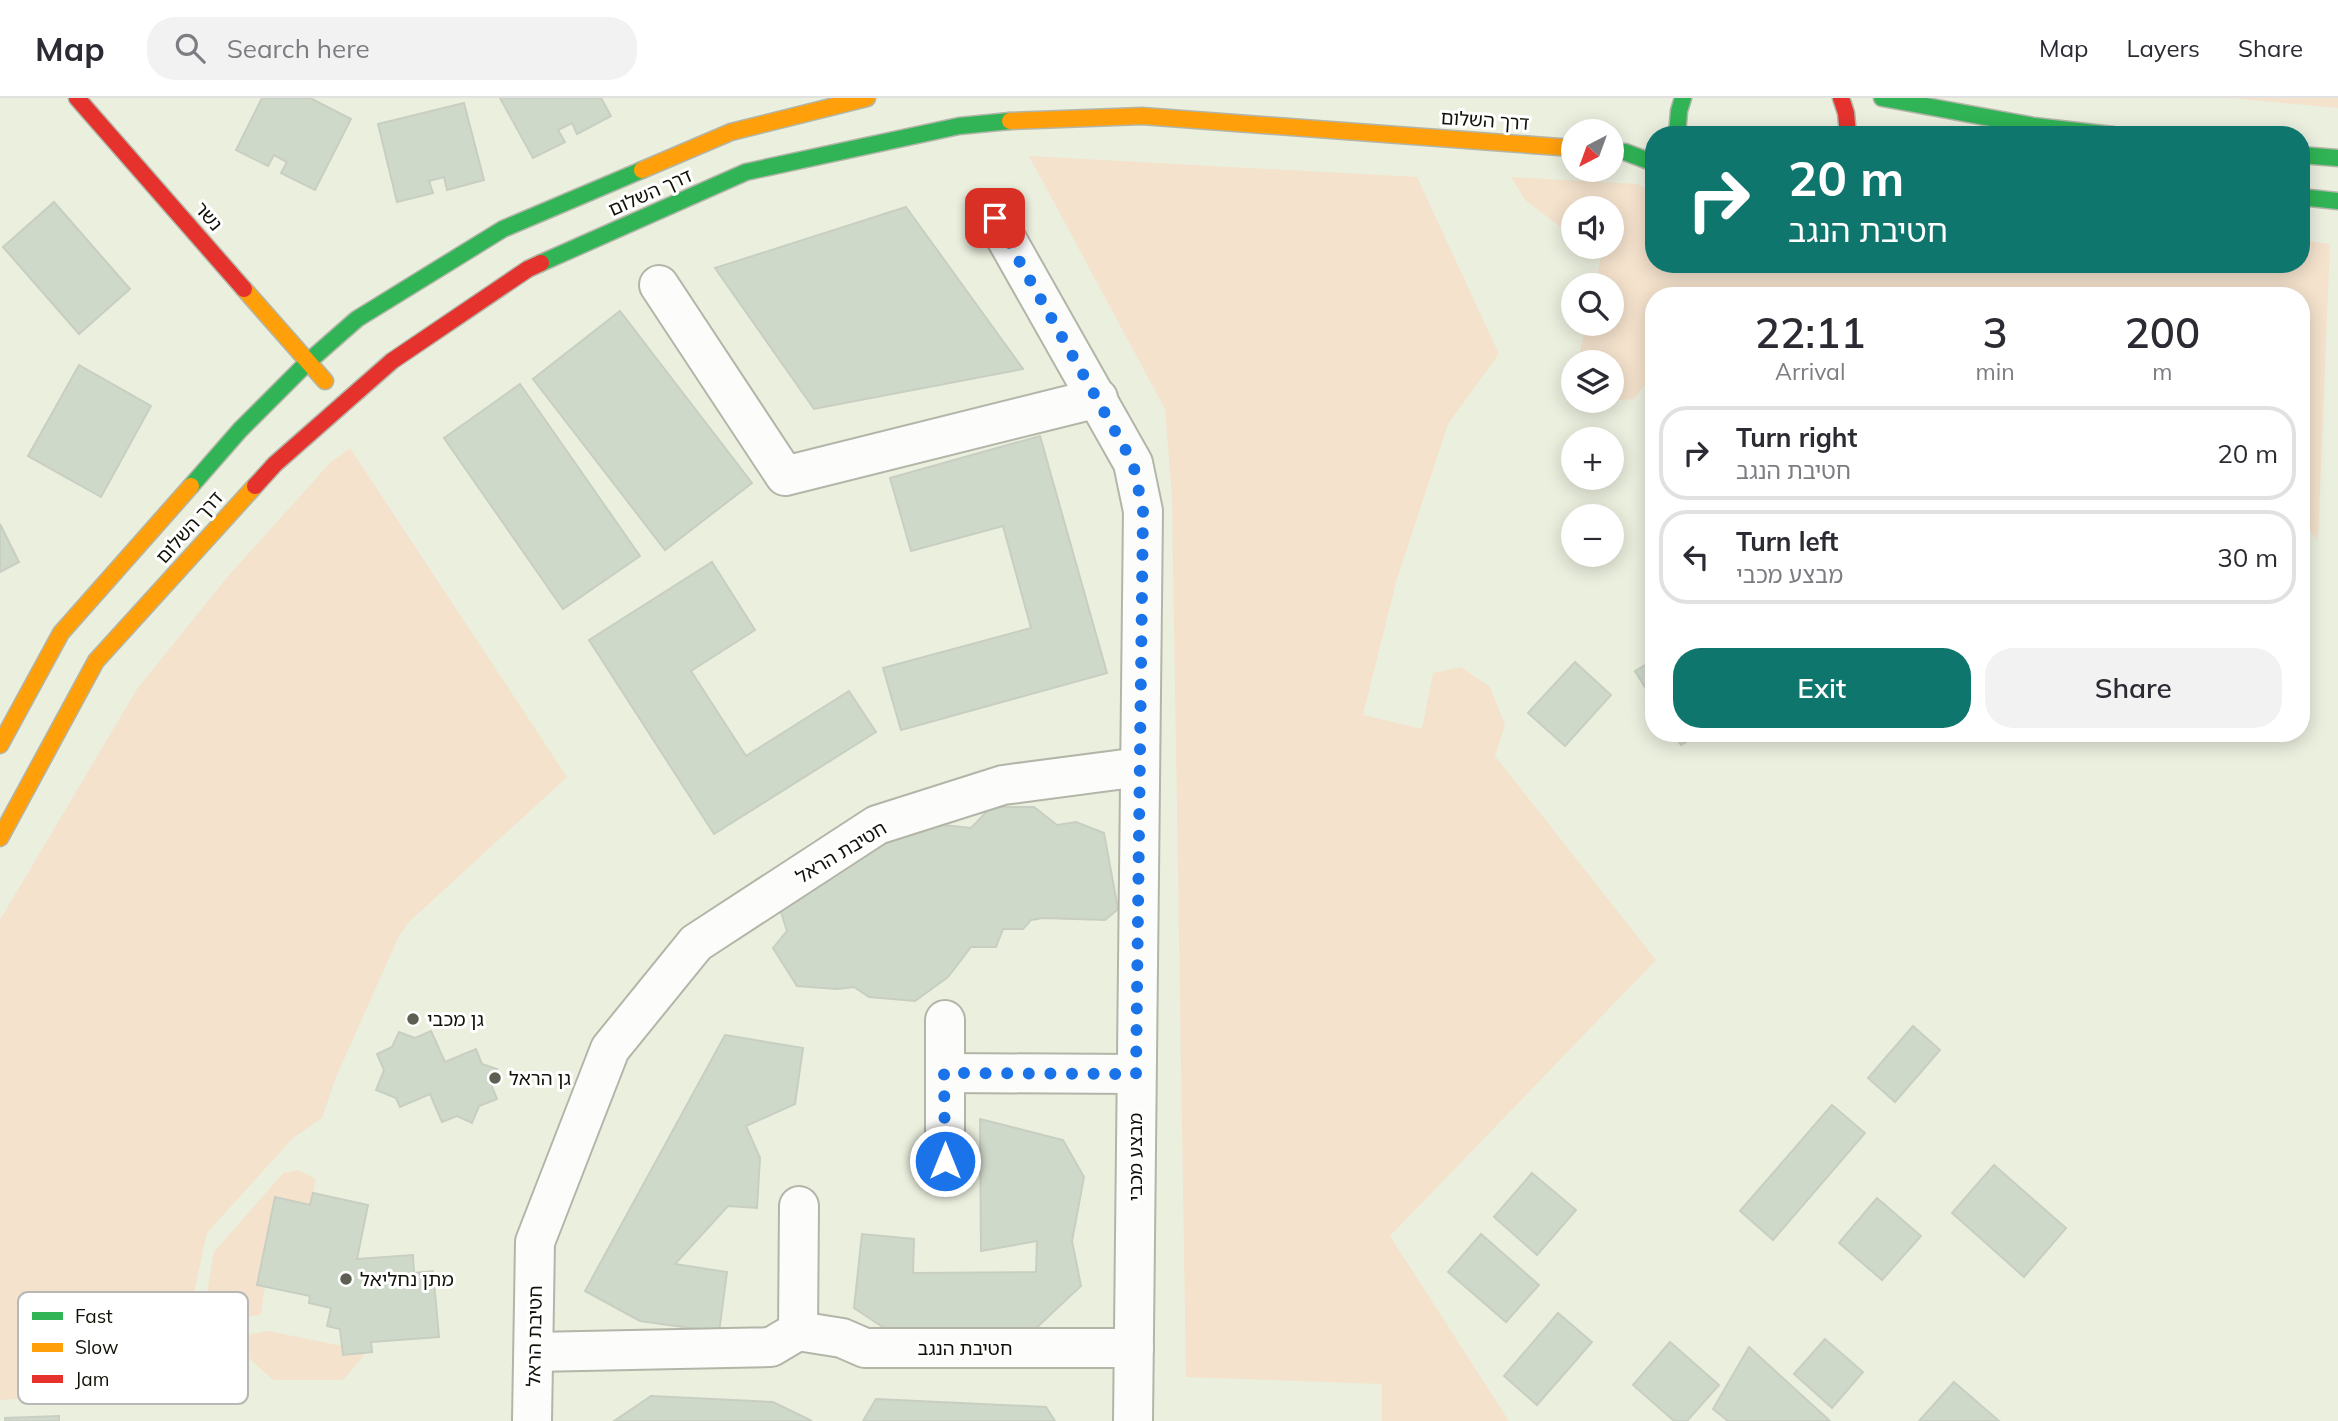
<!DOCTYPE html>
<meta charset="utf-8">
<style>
body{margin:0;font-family:Mulish,"Noto Sans Hebrew",sans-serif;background:#f2f2f3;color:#2b2b33;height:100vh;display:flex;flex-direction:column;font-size:26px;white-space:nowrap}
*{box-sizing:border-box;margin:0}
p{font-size:23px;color:#7c7c81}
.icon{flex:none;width:38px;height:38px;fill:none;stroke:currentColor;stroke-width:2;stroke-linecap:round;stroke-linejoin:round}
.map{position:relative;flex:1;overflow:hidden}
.drawer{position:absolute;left:1645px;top:189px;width:665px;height:455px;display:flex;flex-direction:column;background:#fff;border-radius:28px;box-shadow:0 4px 18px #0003}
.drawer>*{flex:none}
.hud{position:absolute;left:1645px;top:28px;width:665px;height:147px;border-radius:28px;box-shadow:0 4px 18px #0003;background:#0f766e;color:#fff;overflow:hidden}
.needle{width:46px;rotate:221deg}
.buttons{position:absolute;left:1561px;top:21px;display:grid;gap:14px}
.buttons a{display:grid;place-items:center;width:63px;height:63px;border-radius:50%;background:#fff;box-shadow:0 4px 18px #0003;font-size:35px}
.pin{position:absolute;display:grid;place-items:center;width:60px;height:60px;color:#fff;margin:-30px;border-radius:14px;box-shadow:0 4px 10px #0006}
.me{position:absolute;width:77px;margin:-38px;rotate:0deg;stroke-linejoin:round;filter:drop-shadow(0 0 5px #0008)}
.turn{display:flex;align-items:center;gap:24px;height:147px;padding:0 28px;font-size:32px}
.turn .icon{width:91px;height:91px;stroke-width:2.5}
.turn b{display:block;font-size:49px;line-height:60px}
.eta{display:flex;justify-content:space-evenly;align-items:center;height:119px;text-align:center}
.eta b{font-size:42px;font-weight:600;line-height:49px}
.cta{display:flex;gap:14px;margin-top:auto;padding:14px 28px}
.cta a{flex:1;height:80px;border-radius:28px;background:#0f766e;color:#fff;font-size:28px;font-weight:600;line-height:80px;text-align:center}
.cta a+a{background:#f2f2f3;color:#2b2b33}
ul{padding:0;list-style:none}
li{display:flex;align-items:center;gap:21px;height:94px;margin:0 14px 10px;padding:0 14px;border:4px solid #e1e1e2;border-radius:28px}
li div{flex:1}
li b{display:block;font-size:26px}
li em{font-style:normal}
header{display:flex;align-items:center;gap:42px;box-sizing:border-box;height:98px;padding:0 35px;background:#fff;border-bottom:2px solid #e1e1e2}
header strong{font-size:33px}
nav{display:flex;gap:38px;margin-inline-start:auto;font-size:24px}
.search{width:490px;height:63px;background:#f2f2f3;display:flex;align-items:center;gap:18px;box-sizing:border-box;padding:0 24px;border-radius:28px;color:#7c7c81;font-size:26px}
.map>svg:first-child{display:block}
</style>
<header>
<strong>Map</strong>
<div class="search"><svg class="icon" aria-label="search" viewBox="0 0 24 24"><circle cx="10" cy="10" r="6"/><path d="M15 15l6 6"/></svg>Search here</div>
<nav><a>Map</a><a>Layers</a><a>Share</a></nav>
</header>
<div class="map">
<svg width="2338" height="1323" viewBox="0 0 2338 1323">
<rect width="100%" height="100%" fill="#ebefde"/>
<g fill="#f4e2cc">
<path d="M2230 0H2338V10Z"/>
<path d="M1029 58 1417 79 1499 256 1448 326 1397 481 1363 617 1422 631 1433 575 1461 569 1490 589 1505 627 1495 658 1656 862 1390 1138 1509 1323H1382V1286L1186 1279 1172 399 1165 311Z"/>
<path d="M1511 79 1638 86 1654 97V166H2301V142L2330 146 2318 442 2301 424V198H1654V275L1634 301 1617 302 1612 298V264H1578L1586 226H1612V187H1595L1601 159 1587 149H1612V110H1573V138L1525 102Z"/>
<path d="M350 350 567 679 409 824 399 838 336 979 322 1020 293 1040 207 1135 192 1203 239 1263 236 1302 102 1295 0 1302V822L137 591 229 477 330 365Z"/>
<path d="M298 1072 316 1081 310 1107 275 1100 257 1186 265 1188 261 1216 228 1225 219 1219 206 1200 214 1154 283 1075Z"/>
<path d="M268 1233 342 1248 343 1257 366 1255 343 1282H273L250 1261 234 1239Z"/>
</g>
<g fill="#cfd9ca" stroke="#c8cfc2" stroke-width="2">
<path d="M262 0H310L351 21 315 92 281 75 287 64 274 57 268 68 236 52Z"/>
<path d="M500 0H601L611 18 577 36 572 25 558 32 565 44 533 60Z"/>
<path d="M464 5 484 82 447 92 444 79 429 83 433 95 397 104 378 26Z"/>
<path d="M54 104 130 191 79 236 3 149Z"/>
<path d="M906 109 1023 271 814 311 715 170Z"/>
<path d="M620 213 752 385 665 452 533 281Z"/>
<path d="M79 267 151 308 101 399 28 358Z"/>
<path d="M520 286 640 458 563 511 444 340Z"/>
<path d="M1040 338 1107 575 901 632 883 570 1031 530 1003 428 911 453 890 380Z"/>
<path d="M0 426 19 464 0 474Z"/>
<path d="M712 464 755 532 691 573 746 658 849 593 876 634 714 736 589 542Z"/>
<path d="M1654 562V604L1635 573Z"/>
<path d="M1575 564 1611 597 1565 648 1528 615Z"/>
<path d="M1673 635H1701L1681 647Z"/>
<path d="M991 709H1034L1057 727 1076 724 1104 735 1118 811 1105 822 1043 820 1031 822 1023 831H1003L996 849H971L948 879 915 903 869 899 854 889 837 891 797 888 773 850 787 833 780 811 915 724 971 730Z"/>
<path d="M1913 928 1940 952 1895 1004 1868 980Z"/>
<path d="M431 933 445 964 476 951 482 966 497 971 491 986 497 1001 479 1008 472 1025 457 1018 442 1024 430 996 400 1009 396 1000 376 992 384 972 377 956 392 949 399 934 415 940Z"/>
<path d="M725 937 803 950 795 1006 746 1028 760 1060 757 1110 728 1108 675 1166 727 1174 719 1234 640 1223 585 1193Z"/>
<path d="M1832 1007 1865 1035 1773 1142 1740 1113Z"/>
<path d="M980 1021 1063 1042 1084 1079 1072 1143 1081 1188 1033 1233 898 1239 854 1210 862 1136 914 1141 913 1175 1036 1174 1037 1143 981 1153Z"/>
<path d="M1994 1067 2066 1130 2024 1179 1952 1115Z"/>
<path d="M1532 1075 1576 1112 1537 1157 1494 1119Z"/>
<path d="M313 1095 368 1107 357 1161 413 1157 414 1175 433 1173 439 1239 371 1244 372 1254 343 1257 340 1231 327 1228 331 1210 309 1205 310 1198 257 1187 275 1099 310 1107Z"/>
<path d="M1877 1100 1921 1138 1882 1182 1839 1145Z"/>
<path d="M1481 1136 1539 1187 1506 1224 1448 1174Z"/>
<path d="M1558 1215 1592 1244 1537 1307 1504 1278Z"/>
<path d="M1825 1241 1863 1274 1832 1310 1794 1276Z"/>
<path d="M1670 1244 1719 1287 1687 1323H1674L1633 1287Z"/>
<path d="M1749 1249 1830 1323H1728L1713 1311Z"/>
<path d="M1954 1284 1999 1323H1919Z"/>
<path d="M651 1298 773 1304 812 1323H614Z"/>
<path d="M876 1301 1046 1309 1055 1323H863Z"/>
<path d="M59 1318V1323H5V1320Z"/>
</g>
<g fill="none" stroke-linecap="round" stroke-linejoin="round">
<defs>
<g id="street">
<path d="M994 119 1133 365 1143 413 1133 1323"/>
<path d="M659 187 785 378 1098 300"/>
<path d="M945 922V1063"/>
<path d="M945 975 1136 976"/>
<path d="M798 1233 799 1108"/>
<path d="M534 1254 771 1249 798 1233 842 1240 865 1250H1134"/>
<path d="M532 1323 535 1144 610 951 696 845 877 727 1003 687 1140 669"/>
</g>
<g id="fast">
<path d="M1882 0 2034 28 2113 37"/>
<path d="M1677 37 1679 13 1683 0"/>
<path d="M1612 53 1625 54 1654 65"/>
<path d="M2301 57 2338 60"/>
<path d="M2301 99 2338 103"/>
<path d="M541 165 746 74 959 28 1010 23"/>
<path d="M191 388 240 332 308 264 357 221 503 131 642 72"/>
</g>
<g id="slow">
<path d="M1010 23 1142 18 1573 50"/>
<path d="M642 72 731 34 867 0"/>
<path d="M244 191 325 283"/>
<path d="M0 647 61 535 191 388"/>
<path d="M0 740 96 563 255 388"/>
</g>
<g id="jam">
<path d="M77 0 244 191"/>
<path d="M1841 0 1846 15 1848 37"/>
<path d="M255 388 275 366 392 263 528 171 541 165"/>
</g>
</defs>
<use href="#street" stroke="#b2b5a8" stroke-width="42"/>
<use href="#fast" stroke="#b2b5a8" stroke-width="19"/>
<use href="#slow" stroke="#b2b5a8" stroke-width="19"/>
<use href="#jam" stroke="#b2b5a8" stroke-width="19"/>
<use href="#street" stroke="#fcfdfa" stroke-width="38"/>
<use href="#fast" stroke="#30b455" stroke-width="16"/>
<use href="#slow" stroke="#ff9f0a" stroke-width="16"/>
<use href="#jam" stroke="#e5322d" stroke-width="16"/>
</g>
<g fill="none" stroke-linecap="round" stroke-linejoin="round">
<path stroke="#1a73e8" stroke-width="12" stroke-dasharray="0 21.6" d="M945 1063 944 975 1136 976 1143 413 1133 365 995 120"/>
</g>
<g fill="#5d5f52" stroke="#fff" stroke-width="2.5">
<circle cx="413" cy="921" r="7"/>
<circle cx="495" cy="980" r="7"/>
<circle cx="346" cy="1181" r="7"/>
</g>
<g text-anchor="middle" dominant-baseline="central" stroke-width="6" stroke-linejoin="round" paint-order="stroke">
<g font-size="19" fill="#101107" stroke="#fff">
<text transform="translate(1485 22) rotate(4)">דרך השלום</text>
<text transform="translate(650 94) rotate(-24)">דרך השלום</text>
<text transform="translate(209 118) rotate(49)">נשר</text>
<text transform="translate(189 429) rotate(-48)">דרך השלום</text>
<text transform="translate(841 754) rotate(-31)">חטיבת הראל</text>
<text transform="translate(1135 1059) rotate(-90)">מבצע מכבי</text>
<text transform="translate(534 1238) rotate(-89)">חטיבת הראל</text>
<text x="965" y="1250">חטיבת הנגב</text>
</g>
<g font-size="19" fill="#101107" stroke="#fff" text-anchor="start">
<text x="427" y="921">גן מכבי</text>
<text x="509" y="980">גן הראל</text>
<text x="360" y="1181">מתן נחליאל</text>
</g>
</g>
<rect x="18" y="1194" width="230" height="112" rx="10" fill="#fff" stroke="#b7b8b5" stroke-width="2"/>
<rect x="32" y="1214" width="31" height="8" fill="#30b455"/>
<rect x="32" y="1245" width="31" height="9" fill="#ff9f0a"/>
<rect x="32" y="1277" width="31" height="8" fill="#e5322d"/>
<g font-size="19" fill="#101107">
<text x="75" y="1225">Fast</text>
<text x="75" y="1256">Slow</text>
<text x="75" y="1288">Jam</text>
</g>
</svg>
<div class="buttons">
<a><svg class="needle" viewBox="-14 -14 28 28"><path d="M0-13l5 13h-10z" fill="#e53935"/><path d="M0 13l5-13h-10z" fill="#7c7c81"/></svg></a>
<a><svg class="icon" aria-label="sound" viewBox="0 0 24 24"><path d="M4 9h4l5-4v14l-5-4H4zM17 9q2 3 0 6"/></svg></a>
<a><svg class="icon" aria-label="search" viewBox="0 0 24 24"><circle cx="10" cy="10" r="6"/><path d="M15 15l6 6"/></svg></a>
<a><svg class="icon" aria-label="layers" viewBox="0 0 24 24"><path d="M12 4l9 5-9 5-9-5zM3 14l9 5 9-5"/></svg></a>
<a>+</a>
<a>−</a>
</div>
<div class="pin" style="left:995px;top:120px;background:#d93025"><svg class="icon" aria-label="arrive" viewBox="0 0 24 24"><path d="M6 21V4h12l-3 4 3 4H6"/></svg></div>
<svg class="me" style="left:945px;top:1063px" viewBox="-20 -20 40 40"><circle r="17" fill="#1a73e8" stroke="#fff" stroke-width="3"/><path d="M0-11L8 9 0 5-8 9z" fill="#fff"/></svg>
<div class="hud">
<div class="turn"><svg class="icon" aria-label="right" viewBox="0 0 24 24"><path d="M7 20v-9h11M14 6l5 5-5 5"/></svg><div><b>20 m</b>חטיבת הנגב</div></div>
</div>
<section class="drawer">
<div class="eta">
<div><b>22:11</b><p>Arrival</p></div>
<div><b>3</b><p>min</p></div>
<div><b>200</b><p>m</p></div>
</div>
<ul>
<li><svg class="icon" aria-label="right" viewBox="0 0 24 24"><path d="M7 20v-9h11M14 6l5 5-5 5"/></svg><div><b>Turn right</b><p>חטיבת הנגב</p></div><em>20 m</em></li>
<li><svg class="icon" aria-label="left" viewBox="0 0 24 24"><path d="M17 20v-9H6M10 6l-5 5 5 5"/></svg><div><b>Turn left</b><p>מבצע מכבי</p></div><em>30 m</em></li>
</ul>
<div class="cta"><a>Exit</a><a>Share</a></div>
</section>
</div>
